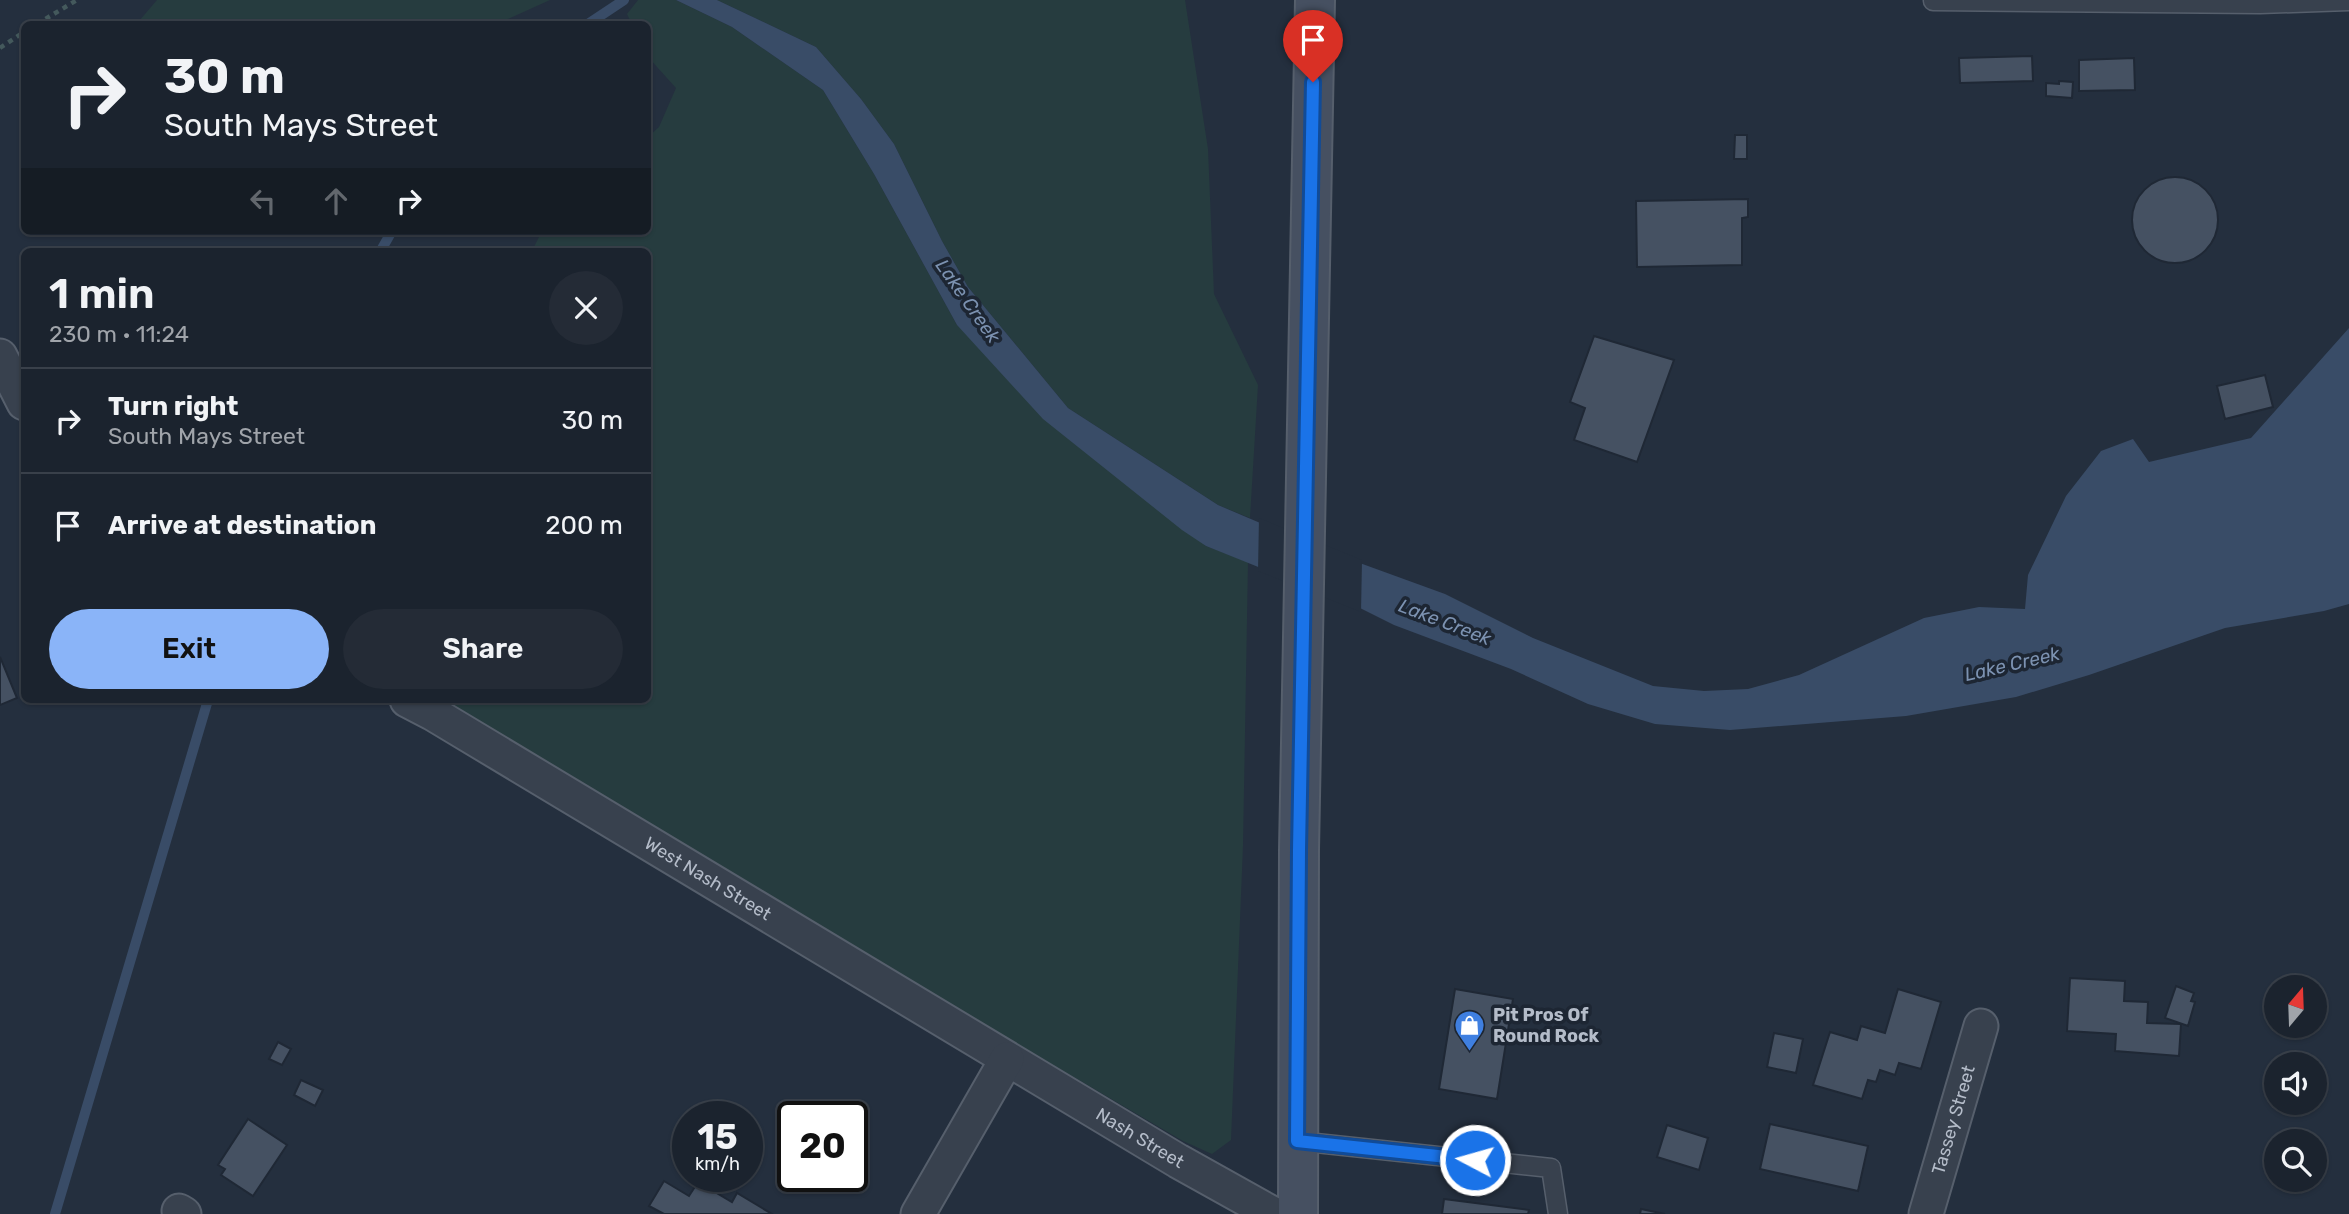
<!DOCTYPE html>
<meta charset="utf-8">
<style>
body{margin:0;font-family:Rubik,sans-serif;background:#242b36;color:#f1f3f6;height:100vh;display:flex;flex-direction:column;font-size:26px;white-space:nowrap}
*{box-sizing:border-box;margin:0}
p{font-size:23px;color:#a0a4aa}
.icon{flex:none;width:38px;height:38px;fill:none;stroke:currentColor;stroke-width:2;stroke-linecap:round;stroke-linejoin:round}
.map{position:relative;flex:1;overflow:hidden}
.panel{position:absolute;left:21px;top:248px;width:630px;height:455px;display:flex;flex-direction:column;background:#1b232e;border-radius:10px;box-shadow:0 2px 5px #0004,0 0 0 2px #39404a}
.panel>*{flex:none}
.top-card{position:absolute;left:21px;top:21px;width:630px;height:214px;border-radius:10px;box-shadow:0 2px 5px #0004,0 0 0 2px #39404a;background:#1b232e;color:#f1f3f6;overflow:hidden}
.needle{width:46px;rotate:19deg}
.fabs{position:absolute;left:2264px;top:975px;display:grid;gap:14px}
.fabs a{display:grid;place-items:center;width:63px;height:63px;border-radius:50%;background:#1b232e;box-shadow:0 2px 5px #0004,0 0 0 2px #39404a;font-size:35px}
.speed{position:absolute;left:672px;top:1101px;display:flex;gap:14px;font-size:35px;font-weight:700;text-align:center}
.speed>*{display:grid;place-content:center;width:91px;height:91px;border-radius:50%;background:#1b232e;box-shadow:0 2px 5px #0004,0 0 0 2px #39404a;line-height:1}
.speed small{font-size:18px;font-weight:400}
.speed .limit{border:4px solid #111;border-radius:10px;background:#fff;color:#111}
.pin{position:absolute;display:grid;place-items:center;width:60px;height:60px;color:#fff;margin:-72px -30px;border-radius:50% 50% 50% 0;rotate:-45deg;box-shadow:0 0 7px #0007}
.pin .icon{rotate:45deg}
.me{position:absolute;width:77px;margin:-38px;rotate:276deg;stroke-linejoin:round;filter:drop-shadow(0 0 5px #0008)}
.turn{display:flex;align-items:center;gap:24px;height:147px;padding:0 28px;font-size:32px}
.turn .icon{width:91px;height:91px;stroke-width:2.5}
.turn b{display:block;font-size:49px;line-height:60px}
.lanes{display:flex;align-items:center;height:66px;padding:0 28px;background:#0003;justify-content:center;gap:35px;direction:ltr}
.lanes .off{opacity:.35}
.round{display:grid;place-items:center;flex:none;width:74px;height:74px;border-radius:37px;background:#242b36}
.headline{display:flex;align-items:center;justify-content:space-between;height:119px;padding:0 28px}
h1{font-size:42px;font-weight:600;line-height:52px}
.cta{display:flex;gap:14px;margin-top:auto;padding:14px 28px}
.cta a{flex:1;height:80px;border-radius:42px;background:#8ab4f8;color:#111;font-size:28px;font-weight:600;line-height:80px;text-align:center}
.cta a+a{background:#242b36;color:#f1f3f6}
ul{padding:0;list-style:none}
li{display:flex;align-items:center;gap:21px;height:105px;padding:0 28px;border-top:2px solid #39404a}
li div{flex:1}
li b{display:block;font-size:26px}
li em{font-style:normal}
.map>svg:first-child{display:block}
</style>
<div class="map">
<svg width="2349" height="1214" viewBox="0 0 2349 1214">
<rect width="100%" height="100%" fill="#242f3e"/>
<g fill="#263c3f">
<path d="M157 0H550L497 24H139V21Z"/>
<path d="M638 0H676L732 27 823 90 874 174 957 325 1206 546 1248 562 1243 846 1231 1140 1212 1154 1183 1141 430 700H648V252L532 251 542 231H648V137L659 127 676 88 648 57V24H632L627 14Z"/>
<path d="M717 0H1185L1208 149 1214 294 1258 385 1250 518 1218 505 1068 408 968 287 942 241 894 144 861 99 816 47Z"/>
</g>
<path fill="#394c67" d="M676 0H717L816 47 861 99 894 144 942 241 968 287 1068 408 1218 505 1324 550 1445 594 1533 638 1653 686 1704 691 1748 689 1799 675 1924 618 1979 607 2025 609 2028 575 2066 496 2101 451 2133 439 2149 462 2251 438 2349 328V604L2324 611 2225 628 2089 675 2016 697 1906 716 1730 730 1655 724 1588 704 1511 669 1394 625 1358 607 1206 546 1182 530 1043 419 957 325 874 174 823 90 732 27Z"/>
<path fill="#242f3e" d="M1259 518 1362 560 1361 612 1258 571Z"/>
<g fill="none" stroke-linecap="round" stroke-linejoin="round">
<g stroke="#394c67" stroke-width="10">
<path d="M588 24 624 0"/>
<path d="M380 252 392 231"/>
<path d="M55 1214 208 700"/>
</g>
</g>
<g fill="#455162" stroke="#1f2835" stroke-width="2">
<path d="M2032 56 2033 81 1960 83 1959 58Z"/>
<path d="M2134 58 2135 90 2079 91V60Z"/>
<path d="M2059 81 2073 82 2072 98 2046 96V83L2059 84Z"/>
<path d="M1735 135H1747V159H1734Z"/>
<circle cx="2175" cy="220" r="43"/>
<path d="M1748 199V217L1742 218V265L1637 267 1636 201Z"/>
<path d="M1594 336 1674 360 1637 462 1574 440 1585 408 1570 402Z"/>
<path d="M2265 375 2273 407 2225 419 2217 386Z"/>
<path d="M0 657 17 698 0 705Z"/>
<path d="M2070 978 2125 981 2124 1001 2148 1002 2147 1023 2181 1024 2179 1056 2115 1051 2116 1034 2067 1031Z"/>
<path d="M2176 986 2194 993 2191 1001 2195 1002 2188 1026 2165 1018Z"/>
<path d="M1455 989 1513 999 1497 1099 1439 1089Z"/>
<path d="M1898 989 1941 1002 1921 1069 1899 1063 1895 1075 1880 1070 1876 1082 1868 1080 1862 1099 1813 1085 1830 1032 1857 1040 1861 1026 1885 1033Z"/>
<path d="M1774 1033 1803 1039 1796 1073 1767 1067Z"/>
<path d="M278 1042 291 1049 282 1065 269 1059Z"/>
<path d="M301 1080 323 1090 315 1106 294 1095Z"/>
<path d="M248 1119 287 1145 253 1196 221 1175 225 1169 218 1165Z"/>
<path d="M1770 1124 1868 1146 1858 1191 1760 1169Z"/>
<path d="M1667 1125 1708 1138 1699 1170 1657 1157Z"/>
<path d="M664 1181 689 1196 698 1182 732 1202 737 1193 772 1214H664L649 1206Z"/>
<path d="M1444 1199 1529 1210 1528 1214H1442Z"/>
<path d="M1641 1209 1665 1214H1640Z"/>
</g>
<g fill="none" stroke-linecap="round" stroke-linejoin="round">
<defs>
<g id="lane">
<path d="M1933 1 2260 4 2349 1"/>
<path d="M1297 1141 1551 1168 1558 1214"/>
</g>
<g id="street">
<path d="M0 356 24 403"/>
<path id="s1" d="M407 700 432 713 1178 1161 1273 1214"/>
<path d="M179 1211 184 1214"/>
<path d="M918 1214 1007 1059"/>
<path id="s2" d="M1926 1214 1981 1026"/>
</g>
<path id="secondary" d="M1298 1214 1299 850 1315 0"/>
</defs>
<use href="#lane" stroke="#565f6c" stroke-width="21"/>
<use href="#street" stroke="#565f6c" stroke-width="37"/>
<use href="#secondary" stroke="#565f6c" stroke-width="42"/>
<g stroke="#44595c" stroke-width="4.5" stroke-dasharray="5 5" stroke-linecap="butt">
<path d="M37 24 77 0"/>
<path d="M0 48 24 32"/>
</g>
<use href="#lane" stroke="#38414e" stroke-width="18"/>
<use href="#street" stroke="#38414e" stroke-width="33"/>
<use href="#secondary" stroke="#465061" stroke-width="38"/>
</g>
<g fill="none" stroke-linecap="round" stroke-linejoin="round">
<defs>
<path id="route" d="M1313 82 1299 850 1297 1141 1475 1160"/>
</defs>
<use href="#route" stroke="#114b97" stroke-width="18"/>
<use href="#route" stroke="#1a73e8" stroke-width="12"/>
</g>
<defs>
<symbol id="shop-pin" viewBox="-11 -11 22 30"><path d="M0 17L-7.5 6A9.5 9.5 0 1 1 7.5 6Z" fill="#3f7fe0" stroke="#1d2633"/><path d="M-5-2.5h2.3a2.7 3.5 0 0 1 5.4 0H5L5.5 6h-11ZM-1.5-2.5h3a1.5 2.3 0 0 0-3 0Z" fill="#fff"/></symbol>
</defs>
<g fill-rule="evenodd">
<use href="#shop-pin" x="1452" y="1008" width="35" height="47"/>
</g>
<g text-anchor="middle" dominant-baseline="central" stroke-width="7" stroke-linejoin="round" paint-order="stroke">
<g font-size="18" fill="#b4bcc9" stroke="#1d2633">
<text stroke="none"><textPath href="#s1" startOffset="350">West Nash Street</textPath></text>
<text stroke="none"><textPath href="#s2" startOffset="98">Tassey Street</textPath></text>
<text stroke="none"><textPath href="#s1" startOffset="854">Nash Street</textPath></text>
</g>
<g font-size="18" font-weight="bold" fill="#b4bcc9" stroke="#1d2633" text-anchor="start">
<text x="1493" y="1015">Pit Pros Of<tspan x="1493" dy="21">Round Rock</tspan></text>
</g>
<g font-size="19" font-style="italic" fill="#7c92b1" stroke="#1d2633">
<text transform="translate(968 301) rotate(55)">Lake Creek</text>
<text transform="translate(1445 622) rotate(21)">Lake Creek</text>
<text transform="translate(2012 664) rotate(-13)">Lake Creek</text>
</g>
</g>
</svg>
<div class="fabs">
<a><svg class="needle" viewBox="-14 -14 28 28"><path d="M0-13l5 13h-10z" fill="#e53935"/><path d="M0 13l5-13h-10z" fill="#a0a4aa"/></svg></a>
<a><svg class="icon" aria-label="sound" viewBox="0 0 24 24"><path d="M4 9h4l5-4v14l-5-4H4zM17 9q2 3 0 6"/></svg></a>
<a><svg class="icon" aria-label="search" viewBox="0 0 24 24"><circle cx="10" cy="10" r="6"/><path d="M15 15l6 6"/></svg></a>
</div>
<div class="speed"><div>15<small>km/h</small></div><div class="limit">20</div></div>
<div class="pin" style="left:1313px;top:82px;background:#d93025"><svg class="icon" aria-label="arrive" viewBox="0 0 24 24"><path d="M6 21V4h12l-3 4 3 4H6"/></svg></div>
<svg class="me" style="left:1475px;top:1160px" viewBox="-20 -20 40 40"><circle r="17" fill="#1a73e8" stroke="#fff" stroke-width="3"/><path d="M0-11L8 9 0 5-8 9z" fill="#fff"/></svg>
<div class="top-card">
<div class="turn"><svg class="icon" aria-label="right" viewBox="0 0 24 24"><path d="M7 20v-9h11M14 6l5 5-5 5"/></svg><div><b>30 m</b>South Mays Street</div></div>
<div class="lanes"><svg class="icon off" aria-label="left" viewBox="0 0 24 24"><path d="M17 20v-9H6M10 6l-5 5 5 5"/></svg><svg class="icon off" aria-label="ahead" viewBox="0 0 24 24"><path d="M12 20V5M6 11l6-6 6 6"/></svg><svg class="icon" aria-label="right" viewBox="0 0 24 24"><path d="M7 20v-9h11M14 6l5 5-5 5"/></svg></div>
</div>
<section class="panel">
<div class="headline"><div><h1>1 min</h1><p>230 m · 11:24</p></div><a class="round"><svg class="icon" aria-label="close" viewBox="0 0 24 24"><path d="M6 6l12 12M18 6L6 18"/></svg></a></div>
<ul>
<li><svg class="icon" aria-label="right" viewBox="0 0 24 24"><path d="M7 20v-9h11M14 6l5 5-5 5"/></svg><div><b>Turn right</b><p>South Mays Street</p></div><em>30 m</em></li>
<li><svg class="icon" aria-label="arrive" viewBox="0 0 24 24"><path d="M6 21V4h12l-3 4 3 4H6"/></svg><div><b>Arrive at destination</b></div><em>200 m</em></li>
</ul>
<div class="cta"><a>Exit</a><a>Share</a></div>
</section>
</div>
